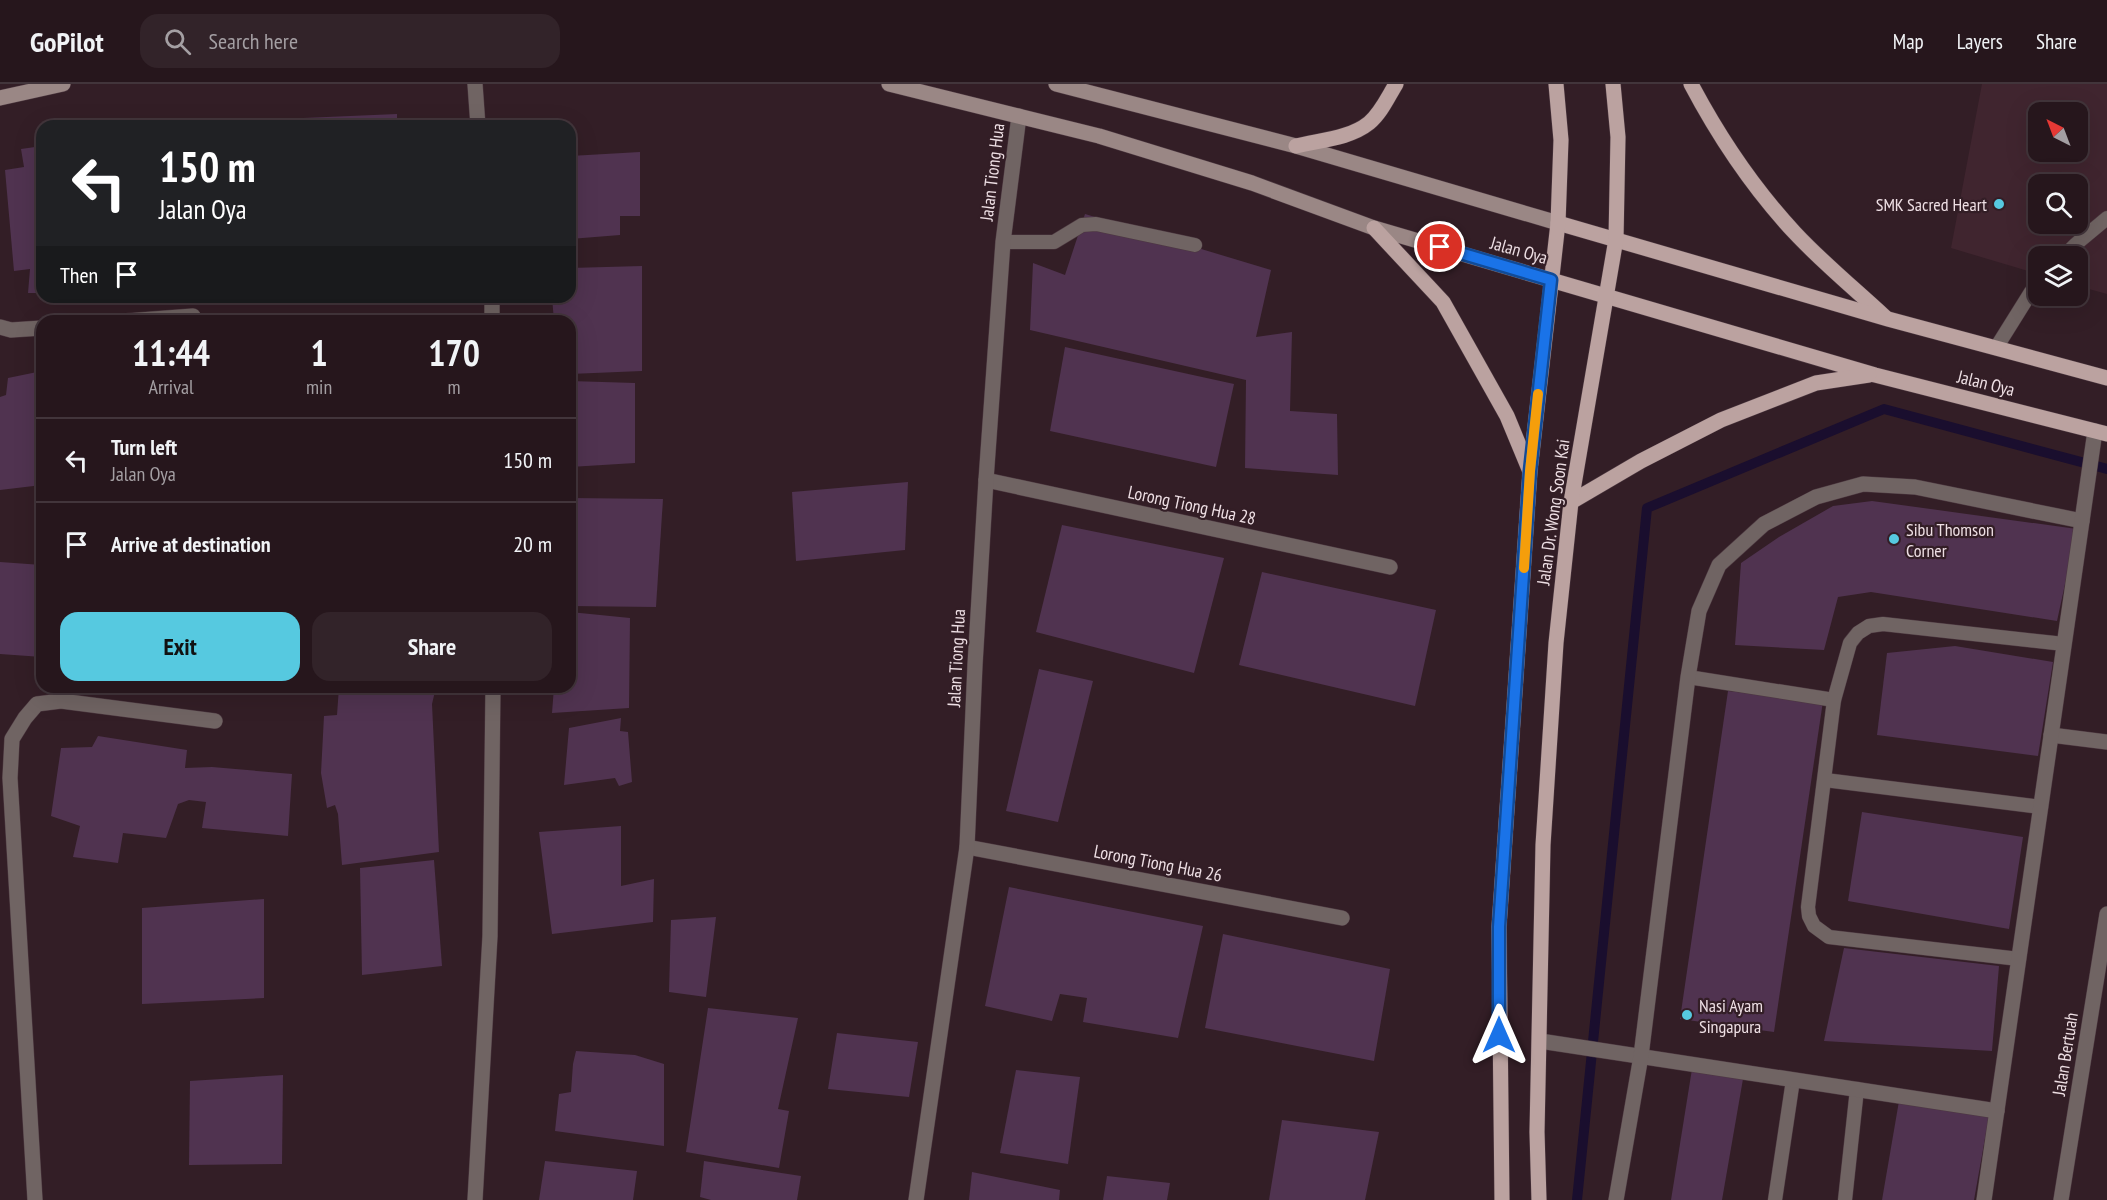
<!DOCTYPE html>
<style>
body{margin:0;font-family:"PT Sans Narrow",sans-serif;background:#322329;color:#f1f3f6;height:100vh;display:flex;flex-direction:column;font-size:22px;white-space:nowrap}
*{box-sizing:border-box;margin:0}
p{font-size:20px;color:#a49fa3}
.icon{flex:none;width:33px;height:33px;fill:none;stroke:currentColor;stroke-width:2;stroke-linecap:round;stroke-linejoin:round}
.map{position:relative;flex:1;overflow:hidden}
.drawer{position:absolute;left:36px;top:231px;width:540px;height:378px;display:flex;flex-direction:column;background:#26161c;border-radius:18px;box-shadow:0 6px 24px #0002,0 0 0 2px #42353b}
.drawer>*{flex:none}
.guide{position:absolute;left:36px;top:36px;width:540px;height:183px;border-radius:18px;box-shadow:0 6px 24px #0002,0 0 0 2px #42353b;background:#202124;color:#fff;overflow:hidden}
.needle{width:39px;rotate:318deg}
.tools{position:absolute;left:2028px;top:18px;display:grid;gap:12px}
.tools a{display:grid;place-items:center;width:60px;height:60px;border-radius:12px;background:#26161c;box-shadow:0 6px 24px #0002,0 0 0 2px #42353b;font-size:30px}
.pin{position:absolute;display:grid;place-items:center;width:51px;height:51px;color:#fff;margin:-26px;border:3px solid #fff;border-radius:50%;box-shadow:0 2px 6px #0007}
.me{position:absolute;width:66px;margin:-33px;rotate:0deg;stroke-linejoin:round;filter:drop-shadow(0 0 4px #0008)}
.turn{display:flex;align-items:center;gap:21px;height:126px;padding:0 24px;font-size:27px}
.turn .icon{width:78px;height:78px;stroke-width:2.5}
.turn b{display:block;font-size:42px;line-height:51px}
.then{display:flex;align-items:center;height:57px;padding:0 24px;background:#0003;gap:12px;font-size:22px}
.eta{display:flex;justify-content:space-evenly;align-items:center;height:102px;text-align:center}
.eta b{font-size:36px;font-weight:800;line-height:42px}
.button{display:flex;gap:12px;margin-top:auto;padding:12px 24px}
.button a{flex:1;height:69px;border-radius:18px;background:#56c9e0;color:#111;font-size:24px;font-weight:800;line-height:69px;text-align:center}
.button a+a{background:#322329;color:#f1f3f6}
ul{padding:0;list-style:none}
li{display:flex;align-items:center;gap:18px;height:84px;padding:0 24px;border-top:2px solid #42353b}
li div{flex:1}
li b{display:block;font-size:22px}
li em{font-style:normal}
header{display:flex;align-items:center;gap:36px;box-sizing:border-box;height:84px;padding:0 30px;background:#26161c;border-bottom:2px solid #42353b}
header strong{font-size:28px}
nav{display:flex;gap:33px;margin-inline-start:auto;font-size:21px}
.search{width:420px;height:54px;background:#322329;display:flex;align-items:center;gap:15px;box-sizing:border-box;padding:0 21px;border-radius:18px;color:#a49fa3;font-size:22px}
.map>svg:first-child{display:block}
</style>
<header>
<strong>GoPilot</strong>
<div class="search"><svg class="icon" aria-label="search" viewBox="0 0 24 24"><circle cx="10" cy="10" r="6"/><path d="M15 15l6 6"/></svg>Search here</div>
<nav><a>Map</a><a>Layers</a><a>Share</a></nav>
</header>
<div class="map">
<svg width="2107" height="1116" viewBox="0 0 2107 1116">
<rect width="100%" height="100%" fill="#331e26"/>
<path fill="#40252f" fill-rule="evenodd" d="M1982 0H2107V210L2078 202V172H2038V190L1951 164ZM2038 28H2078V68H2038ZM2038 100H2078V140H2038Z"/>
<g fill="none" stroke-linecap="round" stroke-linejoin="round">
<path stroke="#1a0e2e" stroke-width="10" d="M1577 1116 1647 424 1884 325 2107 385"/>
</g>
<g fill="#503350">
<path d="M397 30V42H303V34Z"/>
<path d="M42 62V209H28L30 185 14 187 5 86 24 83 21 65Z"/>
<path d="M640 68V132H620V151L570 155V72Z"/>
<path d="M1085 130 1271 186 1256 253 1292 248 1290 327 1337 330 1338 391 1245 384 1246 296 1030 246 1033 179 1065 191Z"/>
<path d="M642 182V287L570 290V237H554L552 213H570V184Z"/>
<path d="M1065 263 1234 300 1216 383 1050 347Z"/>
<path d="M42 287V401L0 406V313L6 311 8 294Z"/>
<path d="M570 297 635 299V379L570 383Z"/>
<path d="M908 398 905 466 796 477 792 408Z"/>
<path d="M570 414 663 415 656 523 570 522Z"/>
<path d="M1872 417 2077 445 2057 537 1871 508 1838 513 1824 566 1735 561 1741 479 1779 453 1833 422Z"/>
<path d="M1062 441 1224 474 1194 589 1036 548Z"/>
<path d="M0 478 42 481V573L0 570Z"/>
<path d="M1262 488 1436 526 1415 622 1239 581Z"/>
<path d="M570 528 630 534 629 624 552 629 554 603H570Z"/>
<path d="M1955 562 2053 578 2038 672 1877 651 1887 569Z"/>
<path d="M1039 585 1093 597 1058 738 1006 727Z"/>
<path d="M339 603H436L432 620 439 768 342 781 338 730 335 721 327 724 321 689 324 632 337 631Z"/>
<path d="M1728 607 1823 617 1774 948 1680 935Z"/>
<path d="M621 634 620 647 628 648 632 698 619 702 615 694 564 701 569 644Z"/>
<path d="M98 652 187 666 185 684 212 683 292 690 288 752 202 744 206 718 189 716 178 720 166 754 123 749 118 779 73 773 80 742 51 732 61 664 92 663Z"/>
<path d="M1862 728 2023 753 2009 845 1848 817Z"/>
<path d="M621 742V802L654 795 653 838 552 850 539 748Z"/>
<path d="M434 776 442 882 362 891 360 784Z"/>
<path d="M1009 803 1203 842 1178 954 1083 938 1087 914 1060 910 1052 937 985 922Z"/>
<path d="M264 815V914L142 920V824Z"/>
<path d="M716 833 706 913 669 908 671 836Z"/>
<path d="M1223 850 1390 885 1374 977 1205 944Z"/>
<path d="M1844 864 1999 882 1992 967 1824 957Z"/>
<path d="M708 924 798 934 778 1025 789 1027 779 1084 686 1068Z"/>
<path d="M837 949 918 958 909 1013 828 1005Z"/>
<path d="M576 967 635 971 664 980V1062L555 1047 559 1010 571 1008 573 980Z"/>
<path d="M1692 985 1743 995 1722 1116H1671Z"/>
<path d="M1016 986 1080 993 1068 1080 1000 1069Z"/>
<path d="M283 991 282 1080 189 1081 190 997Z"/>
<path d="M1899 1017 1989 1032 1974 1116H1882Z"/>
<path d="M1282 1036 1379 1048 1365 1116H1269Z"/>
<path d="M545 1077 637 1087 633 1116H539Z"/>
<path d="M704 1077 801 1092 797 1116H711L700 1113Z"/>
<path d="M972 1088 1060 1106 1059 1116H969Z"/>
<path d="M1107 1092 1170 1099 1167 1116H1103Z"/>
</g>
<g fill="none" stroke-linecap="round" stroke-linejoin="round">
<defs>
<g id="service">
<path d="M1003 158H1054L1082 141 1096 140 1195 161"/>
<path d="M2064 172 2076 160 2107 134"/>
<path d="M1996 264 2031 208 2038 200"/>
<path d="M1688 593 1834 616"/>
<path d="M1825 696 2041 723"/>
<path d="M2019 875 1829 853 1814 842 1809 832 1808 823 1834 616 1850 559 1858 549 1869 542 1883 540 2064 560"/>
<path d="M1775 1116 1793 996"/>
<path d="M1845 1116 1857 1005"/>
</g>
<g id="minor">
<path d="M475 0 478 42"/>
<path d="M492 213V237"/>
<path d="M126 237 193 232"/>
<path d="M0 243 11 246 42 244"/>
<path d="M986 396 1390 483"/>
<path d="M2051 651 2107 658"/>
<path d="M967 763 1342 834"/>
<path d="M1540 957 1997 1027"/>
<path d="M35 1116 10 694 12 655 25 634 37 620 61 617 215 637"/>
<path d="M475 1116 490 852 493 603"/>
<path d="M916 1116 967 763 975 581 986 396 1003 158 1019 32"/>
<path d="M1616 1116 1641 972 1688 593 1699 527 1719 481 1764 440 1816 413 1863 400 1915 403 2082 437"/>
<path d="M1984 1116 2095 347"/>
<path d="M2061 1116 2107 830"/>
</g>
<g id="secondary">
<path d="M889 0 1099 52 1252 99 1374 144 1551 196"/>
<path d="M1056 0 1296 62 1558 139"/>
<path d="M0 14 63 0"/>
</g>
<g id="primary">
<path d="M1691 0C1719 53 1754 105 1795 149 1823 179 1856 206 1885 233"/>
<path d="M1296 62C1319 56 1349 55 1369 39 1381 29 1388 13 1396 0"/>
<path d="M1558 139 1888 235 2107 294"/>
<path d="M1374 144 1443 218 1507 332 1529 385"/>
<path d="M1551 196 1875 291 2107 350"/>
<path d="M1571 418 1641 377 1721 336 1816 299 1869 291"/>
<path d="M1502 1116 1499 843 1530 387 1558 139 1561 56 1556 0"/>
<path d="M1539 1116 1537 1048 1543 761 1556 559 1571 418 1616 155 1618 53 1613 0"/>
</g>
</defs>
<use href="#service" stroke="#4d3941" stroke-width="15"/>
<use href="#minor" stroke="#4d3941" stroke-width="16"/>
<use href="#secondary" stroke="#4d3941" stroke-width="16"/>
<use href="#primary" stroke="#4d3941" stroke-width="16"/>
<use href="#service" stroke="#706463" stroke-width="14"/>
<use href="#minor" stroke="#706463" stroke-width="15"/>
<use href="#secondary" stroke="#9a8785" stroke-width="15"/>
<use href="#primary" stroke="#bba2a0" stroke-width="15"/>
</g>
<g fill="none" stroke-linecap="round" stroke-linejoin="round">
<defs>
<path id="route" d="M1440 163 1551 196 1530 387 1499 843V951"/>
</defs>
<use href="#route" stroke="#114b97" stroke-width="15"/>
<use href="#route" stroke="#1a73e8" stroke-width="10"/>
<path stroke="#f59e0b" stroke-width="10" d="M1524 484 1530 387 1538 310"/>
</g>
<g fill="#56c9e0" stroke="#331e26" stroke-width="2">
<circle cx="1999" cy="120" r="6"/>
<circle cx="1894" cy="455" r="6"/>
<circle cx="1687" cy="931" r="6"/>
</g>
<g text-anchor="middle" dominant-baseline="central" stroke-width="4.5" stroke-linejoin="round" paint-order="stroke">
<g font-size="18" fill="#eedfe4" stroke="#331e26">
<text transform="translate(992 88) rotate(-83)">Jalan Tiong Hua</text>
<text transform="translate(1519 166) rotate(16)">Jalan Oya</text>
<text transform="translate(1986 299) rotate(14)">Jalan Oya</text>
<text transform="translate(1192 421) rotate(12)">Lorong Tiong Hua 28</text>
<text transform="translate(1553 428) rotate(-82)">Jalan Dr. Wong Soon Kai</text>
<text transform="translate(956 574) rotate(-87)">Jalan Tiong Hua</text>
<text transform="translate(1158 779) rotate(11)">Lorong Tiong Hua 26</text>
<text transform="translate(2065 970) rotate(-81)">Jalan Bertuah</text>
</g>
<g font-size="18" fill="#eedfe4" stroke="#331e26" text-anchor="start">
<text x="1987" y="120" text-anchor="end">SMK Sacred Heart</text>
<text x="1906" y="445">Sibu Thomson<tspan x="1906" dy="21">Corner</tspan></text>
<text x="1699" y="921">Nasi Ayam<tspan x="1699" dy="21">Singapura</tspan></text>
</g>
</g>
</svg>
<div class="tools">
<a><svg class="needle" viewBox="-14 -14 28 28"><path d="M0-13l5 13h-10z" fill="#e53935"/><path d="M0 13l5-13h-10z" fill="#a49fa3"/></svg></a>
<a><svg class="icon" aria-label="search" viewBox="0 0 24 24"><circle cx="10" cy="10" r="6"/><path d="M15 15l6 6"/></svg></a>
<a><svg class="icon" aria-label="layers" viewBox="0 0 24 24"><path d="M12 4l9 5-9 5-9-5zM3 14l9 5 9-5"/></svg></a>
</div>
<div class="pin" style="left:1440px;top:163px;background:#d93025"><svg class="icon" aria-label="arrive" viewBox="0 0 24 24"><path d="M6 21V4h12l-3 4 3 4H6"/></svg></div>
<svg class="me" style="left:1499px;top:951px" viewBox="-20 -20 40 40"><path d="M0-17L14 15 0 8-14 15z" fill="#1a73e8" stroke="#fff" stroke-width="4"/></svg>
<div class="guide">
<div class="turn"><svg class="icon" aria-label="left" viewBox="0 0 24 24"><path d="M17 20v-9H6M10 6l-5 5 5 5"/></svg><div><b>150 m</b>Jalan Oya</div></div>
<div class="then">Then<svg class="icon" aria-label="arrive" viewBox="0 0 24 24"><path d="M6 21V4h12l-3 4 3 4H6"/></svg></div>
</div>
<section class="drawer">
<div class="eta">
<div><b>11:44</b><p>Arrival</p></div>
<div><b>1</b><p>min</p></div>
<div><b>170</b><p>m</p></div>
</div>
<ul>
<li><svg class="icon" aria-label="left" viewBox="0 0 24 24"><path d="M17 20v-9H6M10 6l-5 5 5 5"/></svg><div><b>Turn left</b><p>Jalan Oya</p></div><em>150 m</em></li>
<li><svg class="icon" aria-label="arrive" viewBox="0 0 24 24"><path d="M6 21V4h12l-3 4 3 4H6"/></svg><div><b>Arrive at destination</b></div><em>20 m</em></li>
</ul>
<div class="button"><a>Exit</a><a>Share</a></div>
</section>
</div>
